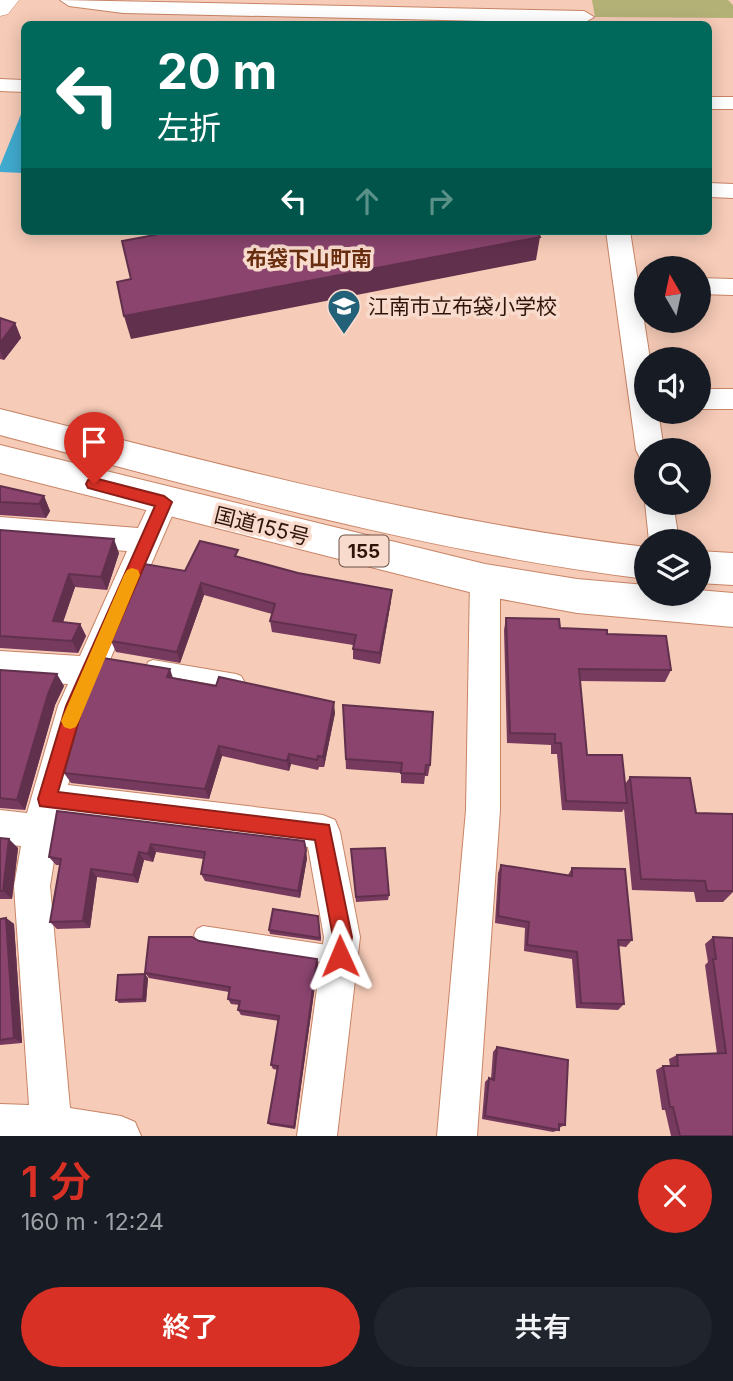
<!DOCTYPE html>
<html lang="ja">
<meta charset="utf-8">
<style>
body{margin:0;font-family:Inter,"Noto Sans JP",sans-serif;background:#20242c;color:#f1f3f6;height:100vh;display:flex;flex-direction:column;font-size:26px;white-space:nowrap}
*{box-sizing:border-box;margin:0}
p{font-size:23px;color:#9ea1a6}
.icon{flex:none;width:38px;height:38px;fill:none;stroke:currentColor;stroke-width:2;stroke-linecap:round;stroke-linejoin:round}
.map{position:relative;height:1136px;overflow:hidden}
.sheet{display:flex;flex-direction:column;background:#171b24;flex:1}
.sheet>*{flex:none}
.guide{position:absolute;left:21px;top:21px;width:691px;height:214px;border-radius:10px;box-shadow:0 4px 18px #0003;background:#00695c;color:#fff;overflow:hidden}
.needle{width:46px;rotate:351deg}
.fabs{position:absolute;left:634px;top:256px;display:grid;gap:14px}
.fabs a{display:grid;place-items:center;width:77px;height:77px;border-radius:50%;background:#171b24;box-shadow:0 4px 18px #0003;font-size:35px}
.pin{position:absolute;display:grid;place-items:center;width:60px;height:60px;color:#fff;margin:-72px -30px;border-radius:50% 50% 50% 0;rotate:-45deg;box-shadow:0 0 7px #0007}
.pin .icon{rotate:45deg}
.me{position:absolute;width:77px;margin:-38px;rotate:359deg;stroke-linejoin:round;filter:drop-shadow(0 0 5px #0008)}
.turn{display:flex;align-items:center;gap:24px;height:147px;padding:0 21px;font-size:32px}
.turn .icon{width:91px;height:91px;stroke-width:2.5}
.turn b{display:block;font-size:49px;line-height:60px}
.lanes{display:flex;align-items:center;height:66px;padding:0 21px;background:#0003;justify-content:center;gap:35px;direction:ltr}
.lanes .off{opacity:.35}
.round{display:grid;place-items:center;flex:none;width:74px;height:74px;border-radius:37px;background:#20242c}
.head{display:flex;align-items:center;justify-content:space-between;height:119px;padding:0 21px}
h1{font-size:42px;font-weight:600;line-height:52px;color:#d93025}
.primary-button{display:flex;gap:14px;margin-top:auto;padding:14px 21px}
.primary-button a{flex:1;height:80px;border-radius:42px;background:#d93025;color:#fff;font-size:28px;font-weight:600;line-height:80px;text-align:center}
.primary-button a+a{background:#20242c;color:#f1f3f6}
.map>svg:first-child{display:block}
</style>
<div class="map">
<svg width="733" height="1136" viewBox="0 0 733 1136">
<rect width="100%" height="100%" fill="#f6cbb7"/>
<path fill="#b4b177" d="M592 0H728L733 5V18L595 17Z"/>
<path fill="#40aacf" d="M24 107V173L0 172V166Z"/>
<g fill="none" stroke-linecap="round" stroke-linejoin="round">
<defs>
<g id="service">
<path d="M153 660 236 674 241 676 244 681 241 686 236 688 153 674 148 672 146 667 148 662Z"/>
<path d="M203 926 340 947 346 950 349 956 346 962 340 965 203 944 197 941 194 935 197 929Z"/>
</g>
<g id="minor">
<path d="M60 0 584 11 594 17 584 23 123 13 69 6Z"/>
<path d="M0 79 24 80V92L0 91Z"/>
<rect x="709" y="97" width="24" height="12"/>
<path d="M709 183 733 184V198L709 197Z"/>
<path d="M606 231H630L650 359H646V411H658L664 450H646V459L640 458 636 450Z"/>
<path d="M698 278 733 279V295L698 294Z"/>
<rect x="698" y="389" width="35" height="20"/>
<path d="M164 491 174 494 178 502 90 706 68 785 323 815 335 820 340 832 360 937 337 1136H297L324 937 308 847 61 817 50 886 70 1108 121 1116 135 1122 141 1136H0V1104L29 1105 14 886 21 846 0 844V810L27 813 58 706 68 684 0 679V651L80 656 127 551 0 541V517L138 528 154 494Z"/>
<path d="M646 500V502H673L679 541H649L645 502Z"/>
<path d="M485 567 496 571 500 580V810L477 1136H437L466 810 470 580 474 571Z"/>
</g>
<path id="tertiary" d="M0 0H19L8 14 0 16Z"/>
<g id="trunk">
<path d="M0 409C214 463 426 521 646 547V579C426 552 214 492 0 435Z"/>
<path d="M0 445 485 564 577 579 646 585V593H698V590L733 593V627L577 613 485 596 0 473Z"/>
<path d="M698 551 733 553V585L698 583Z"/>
</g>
</defs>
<use href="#service" stroke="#c88466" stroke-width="2"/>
<use href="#minor" stroke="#c88466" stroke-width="2"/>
<use href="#tertiary" stroke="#c88466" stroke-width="1"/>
<use href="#trunk" stroke="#c88466" stroke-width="2"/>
<use href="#service" fill="#fff" fill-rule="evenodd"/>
<use href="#minor" fill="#fff" fill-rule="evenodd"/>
<use href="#tertiary" fill="#fff" fill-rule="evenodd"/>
<use href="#trunk" fill="#fff" fill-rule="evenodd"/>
</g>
<g fill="#773a5f">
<path d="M0 318 15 323 21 338 4 360 0 359Z"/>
<path d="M0 486 44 496 50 511 46 518 0 515Z"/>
<path d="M0 530 119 553 107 590 75 587 63 622 80 624 86 636 78 653 0 648Z"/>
<path d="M239 557 391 601 380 664 353 659V645L272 632 270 621 272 614 204 595 180 663 116 652 111 641 185 571Z"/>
<path d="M506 618 560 628 607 634 671 670 665 682 580 681 587 755 625 784 630 777 696 813 733 814V892L723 902H696L694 892 632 890 624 809 622 812 562 810 557 754H551V745L507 743 504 630Z"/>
<path d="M0 670 64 686 55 705 25 810 0 808Z"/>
<path d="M173 678 335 713 324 767H319L318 770 291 764 289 771 222 756 209 799 71 783 64 773Z"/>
<path d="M343 705 430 765 428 776H425L424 784 401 783V773L346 769Z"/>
<path d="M57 811 307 858 300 898 205 881 201 874 203 859 156 852 153 862 144 860 138 883 97 877 90 928 57 929 50 922 60 865H56L49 857Z"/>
<path d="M0 838 18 848 12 899H0Z"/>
<path d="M351 849 389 895 388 900 356 902Z"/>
<path d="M501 865 568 875 572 868 632 940 626 947 618 946 624 1004 618 1010 576 1008 572 959 524 951 525 928 495 923 498 873Z"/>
<path d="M318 916 321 941 270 934 269 930Z"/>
<path d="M6 918 14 924 22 1043 0 1045V919Z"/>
<path d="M713 937 733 938V1136H671L665 1110H662L656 1070 663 1066H670L669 1059 677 1055 717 1054 705 965 708 962 705 944Z"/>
<path d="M199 941 317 959 318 964 295 1129 270 1125 268 1123 278 1070 273 1069 271 1065 279 1021 241 1015 238 1010 239 1005 231 1004 228 999 229 992 149 978 145 973Z"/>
<path d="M148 978 146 1002 119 1003 116 1000Z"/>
<path d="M497 1047 565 1125 559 1128V1130L553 1132 482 1119 485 1082 489 1078 491 1079 493 1052Z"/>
</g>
<g fill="#61304d">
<path d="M540 237 536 260 131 339 124 316Z"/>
<path d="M15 323 21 338 4 360 0 351V343Z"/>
<path d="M44 496 50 511 46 518 39 504Z"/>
<path d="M114 539 119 553 107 590 101 577Z"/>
<path d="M69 574 75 587 59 634 53 621Z"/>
<path d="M201 583 204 595 180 663 177 652Z"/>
<path d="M392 590 391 601 380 664V653Z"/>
<path d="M80 624 86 636 78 653 72 641Z"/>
<path d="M170 669 174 681 167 677Z"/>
<path d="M57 674 64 686 55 705 25 810 17 800 48 694Z"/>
<path d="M334 702 335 713 324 767 323 757Z"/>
<path d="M219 746 222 756 209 799 205 789Z"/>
<path d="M289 754 291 764 289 771 287 761Z"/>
<path d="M9 839 18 848 12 899 3 891Z"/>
<path d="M151 844 156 852 153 862 148 854Z"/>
<path d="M306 850 307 858 300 898 298 891Z"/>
<path d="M139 852 144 860 138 883 133 875Z"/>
<path d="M91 869 97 877 90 928 83 921Z"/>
<path d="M6 918 14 924 22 1043 14 1038Z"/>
<path d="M317 959 318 964 295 1129 294 1127Z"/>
<path d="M145 974 148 978 146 1002 143 999Z"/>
</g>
<g fill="#8a446e" stroke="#61304d" stroke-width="2">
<path d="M154 231H537L540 237 124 316 117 282 131 279 122 241 155 235Z"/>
<path d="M0 318 15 323 0 343Z"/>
<path d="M0 486 44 496 39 504 0 502Z"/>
<path d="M0 530 114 539 101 577 69 574 53 621 80 624 72 641 0 636Z"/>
<path d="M200 541 238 550 235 556 298 573 392 590 380 653 353 649 356 635 270 621 275 604 201 583 177 652 111 641 145 564 185 571Z"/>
<path d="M506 618 559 619 560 628 607 630V634L666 636 671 670 579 669 587 755H622L627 803 566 801 561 743H555V734L510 733Z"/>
<path d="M103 658 170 669 167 677 216 686 219 677 334 702 323 757 318 756 317 760 289 754 287 761 219 746 205 789 64 773 86 695Z"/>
<path d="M0 670 57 674 48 694 17 800 0 798Z"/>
<path d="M343 705 433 712 430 765H426L425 774 401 773 402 763 346 759Z"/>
<path d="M630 777 690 778 696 813 733 814V891H707L705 881 641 879Z"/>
<path d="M57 811 304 841 306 850 298 891 201 874 205 852 151 844 148 854 139 852 133 875 91 869 83 921 50 922 61 859 49 857Z"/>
<path d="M0 838 9 839 3 891H0Z"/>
<path d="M385 848 389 895 356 897 351 849Z"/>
<path d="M501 865 572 876V868L625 869 632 940H618L624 1004 581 1003 577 952 527 945 529 922 498 916Z"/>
<path d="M273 909 318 916 320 938 269 930Z"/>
<path d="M6 918 14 1038 0 1040V919Z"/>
<path d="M149 937H192L199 941 317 959 294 1127 268 1123 278 1066 271 1065 279 1016 238 1010 240 1001 228 999 230 987 145 973Z"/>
<path d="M713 937 733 938V1136H680L673 1107H670L663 1066H678L677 1055 726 1053 713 959H716Z"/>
<path d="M145 974 143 999 116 1000 118 975Z"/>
<path d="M497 1047 568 1060 565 1125 559 1124V1130L485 1116 489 1078 494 1080Z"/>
</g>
<path fill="#d93025" stroke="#8d1f18" stroke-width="2" d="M94 478 164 496 172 502 83 706 58 792 329 825 352 937 347 963 340 966 333 963 330 956 333 937 315 840 40 806 38 799 66 706 155 506 88 488 86 484 88 480Z"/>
<path fill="#f59e0b" d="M132 568 138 570 140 575 79 721 76 727 70 729 64 727 61 721 124 575 127 570Z"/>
<defs>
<symbol id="school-pin" viewBox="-11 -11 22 30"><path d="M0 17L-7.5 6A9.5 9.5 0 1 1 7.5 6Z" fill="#226177" stroke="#f9dbce"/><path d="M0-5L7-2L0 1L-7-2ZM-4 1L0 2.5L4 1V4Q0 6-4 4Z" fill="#fff"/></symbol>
</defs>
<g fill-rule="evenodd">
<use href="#school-pin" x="325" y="287" width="38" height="52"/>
</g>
<g text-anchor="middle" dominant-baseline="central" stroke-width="7" stroke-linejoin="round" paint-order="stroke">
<rect fill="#f9dbce" stroke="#6c5044" stroke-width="2" x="339.5" y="535.5" width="49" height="31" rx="5"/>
<g font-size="19" font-weight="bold" fill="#2f1509">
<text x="364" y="551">155</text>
</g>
<g font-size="21" font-weight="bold" fill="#692e10" stroke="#f9dbce">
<text x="309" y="258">布袋下山町南</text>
</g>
<g font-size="21" fill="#2f1509" stroke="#f9dbce" text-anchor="start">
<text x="368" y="306">江南市立布袋小学校</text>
</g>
<g font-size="21" fill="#2f1509" stroke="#f9dbce">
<text transform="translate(262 526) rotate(14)">国道155号</text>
</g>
</g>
</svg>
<div class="fabs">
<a><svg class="needle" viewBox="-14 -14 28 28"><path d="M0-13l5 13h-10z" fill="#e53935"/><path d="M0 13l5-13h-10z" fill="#9ea1a6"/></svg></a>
<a><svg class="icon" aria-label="sound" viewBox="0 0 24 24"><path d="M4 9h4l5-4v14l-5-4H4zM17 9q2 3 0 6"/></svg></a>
<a><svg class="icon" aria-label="search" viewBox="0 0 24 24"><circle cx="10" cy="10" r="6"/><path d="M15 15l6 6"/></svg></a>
<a><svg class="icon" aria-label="layers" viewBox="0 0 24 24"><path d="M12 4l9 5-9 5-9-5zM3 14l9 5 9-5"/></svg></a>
</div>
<div class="pin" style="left:94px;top:484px;background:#d93025"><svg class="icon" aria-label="arrive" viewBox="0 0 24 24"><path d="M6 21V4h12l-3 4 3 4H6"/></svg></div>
<svg class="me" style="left:340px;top:956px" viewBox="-20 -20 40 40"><path d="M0-17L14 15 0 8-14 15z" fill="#d93025" stroke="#fff" stroke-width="4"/></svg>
<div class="guide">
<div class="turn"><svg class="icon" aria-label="left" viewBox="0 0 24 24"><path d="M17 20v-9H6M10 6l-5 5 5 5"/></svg><div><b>20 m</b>左折</div></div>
<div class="lanes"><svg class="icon" aria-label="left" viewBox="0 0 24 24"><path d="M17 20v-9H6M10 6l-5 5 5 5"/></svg><svg class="icon off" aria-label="ahead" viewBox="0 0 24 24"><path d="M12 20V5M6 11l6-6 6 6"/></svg><svg class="icon off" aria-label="right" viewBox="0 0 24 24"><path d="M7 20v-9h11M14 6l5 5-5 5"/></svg></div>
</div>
</div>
<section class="sheet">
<div class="head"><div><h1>1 分</h1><p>160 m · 12:24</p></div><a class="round" style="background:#d93025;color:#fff"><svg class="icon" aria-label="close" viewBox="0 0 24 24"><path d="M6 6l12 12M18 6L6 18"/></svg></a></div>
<div class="primary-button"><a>終了</a><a>共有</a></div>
</section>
